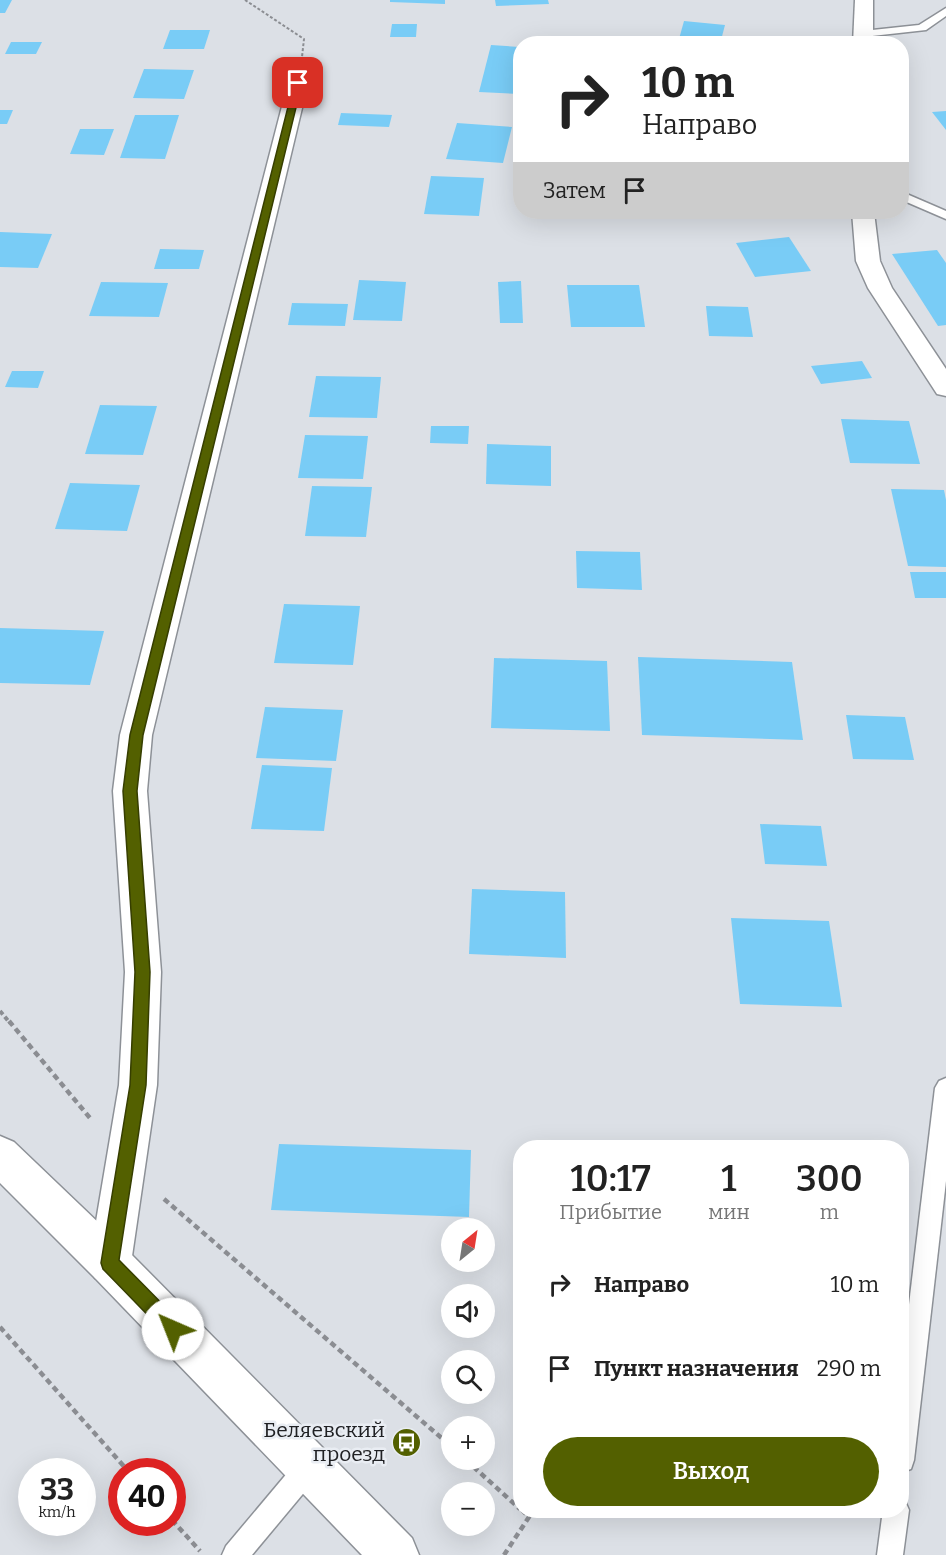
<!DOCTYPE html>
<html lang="ru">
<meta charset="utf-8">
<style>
body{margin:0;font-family:Bitter,serif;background:#f6f6f6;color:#222;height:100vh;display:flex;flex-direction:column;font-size:22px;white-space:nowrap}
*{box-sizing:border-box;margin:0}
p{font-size:20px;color:#767676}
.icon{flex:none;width:33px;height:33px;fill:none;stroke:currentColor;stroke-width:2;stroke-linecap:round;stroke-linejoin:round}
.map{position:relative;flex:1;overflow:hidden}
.panel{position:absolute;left:513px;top:1140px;width:396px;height:378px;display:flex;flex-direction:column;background:#fff;border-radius:24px;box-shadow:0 6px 24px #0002}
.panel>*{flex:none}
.hud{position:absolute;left:513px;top:36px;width:396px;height:183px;border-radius:24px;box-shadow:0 6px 24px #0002;background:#fff;color:#222;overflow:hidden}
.needle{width:39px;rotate:30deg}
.tools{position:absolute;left:441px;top:1218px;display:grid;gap:12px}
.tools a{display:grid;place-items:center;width:54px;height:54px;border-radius:50%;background:#fff;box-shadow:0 6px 24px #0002;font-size:30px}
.speed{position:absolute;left:18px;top:1458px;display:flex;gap:12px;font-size:30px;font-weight:700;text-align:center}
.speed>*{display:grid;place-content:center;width:78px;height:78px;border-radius:50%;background:#fff;box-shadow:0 6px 24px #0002;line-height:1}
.speed small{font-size:15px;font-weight:400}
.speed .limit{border:9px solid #d22;background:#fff;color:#111}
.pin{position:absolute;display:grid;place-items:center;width:51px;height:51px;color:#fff;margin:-26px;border-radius:12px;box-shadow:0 3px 9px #0006}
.me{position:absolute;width:66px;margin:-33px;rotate:316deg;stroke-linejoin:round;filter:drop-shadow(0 0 4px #0008)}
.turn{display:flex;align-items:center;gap:21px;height:126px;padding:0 30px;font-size:27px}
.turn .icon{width:78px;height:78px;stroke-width:2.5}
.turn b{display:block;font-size:42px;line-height:51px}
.then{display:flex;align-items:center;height:57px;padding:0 30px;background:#0003;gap:12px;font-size:22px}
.eta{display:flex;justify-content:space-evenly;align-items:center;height:102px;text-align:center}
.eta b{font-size:36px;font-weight:600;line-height:42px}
.cta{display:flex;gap:12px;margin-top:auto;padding:12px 30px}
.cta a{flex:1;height:69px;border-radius:36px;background:#536000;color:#fff;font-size:24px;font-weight:600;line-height:69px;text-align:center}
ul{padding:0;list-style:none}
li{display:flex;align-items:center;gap:18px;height:84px;padding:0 30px}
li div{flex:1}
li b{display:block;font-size:22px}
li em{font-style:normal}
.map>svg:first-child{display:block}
</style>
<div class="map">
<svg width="946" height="1555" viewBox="0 0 946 1555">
<rect width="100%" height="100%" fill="#dce0e6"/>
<g fill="#79ccf6">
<path d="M0 0H12L5 13H0Z"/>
<path d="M390 0H445V4L390 2Z"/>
<path d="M495 0H548L549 4 496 6Z"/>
<path d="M684 21 725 25 720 44 679 39Z"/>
<path d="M392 24H417L416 37H390Z"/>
<path d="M170 30H210L204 49H163Z"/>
<path d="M11 42H42L36 54H5Z"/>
<path d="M491 45 520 47V94L479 92Z"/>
<path d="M144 69 194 70 184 99 133 98Z"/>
<path d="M0 110H13L7 124H0Z"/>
<path d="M946 111V130L932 112Z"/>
<path d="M341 113 392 115 389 127 338 125Z"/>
<path d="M135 115H179L165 159 120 158Z"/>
<path d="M457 123 512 127 503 163 446 159Z"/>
<path d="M80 129H114L104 155 70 154Z"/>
<path d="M431 176 484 178 479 216 424 214Z"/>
<path d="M751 212H798L799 217 752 216Z"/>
<path d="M0 232 52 234 38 268 0 267Z"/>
<path d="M789 237 811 271 755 277 736 243Z"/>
<path d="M160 249 204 250 199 269H154Z"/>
<path d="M937 250 946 263V325L938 326 892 254Z"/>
<path d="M359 280 406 282 402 321 353 320Z"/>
<path d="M521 281 523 323H500L498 282Z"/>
<path d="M101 282 168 283 159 317 89 316Z"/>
<path d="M567 285H639L645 327H571Z"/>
<path d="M292 303 348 304 345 326 288 325Z"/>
<path d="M706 306 748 307 753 337 709 336Z"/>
<path d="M862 361 872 378 821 384 811 366Z"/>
<path d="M12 371H44L38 388 5 387Z"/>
<path d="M316 376 381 377 377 418 309 417Z"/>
<path d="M100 405 157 406 143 455 85 454Z"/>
<path d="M841 419 909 421 920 464 850 463Z"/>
<path d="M431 426H469L468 444 430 443Z"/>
<path d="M305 435 368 436 363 479 298 478Z"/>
<path d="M487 444 551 446V486L486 484Z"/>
<path d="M70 483 140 485 127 531 55 529Z"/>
<path d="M312 486 372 487 366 537 305 536Z"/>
<path d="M891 489 944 490 946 500V567L908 566Z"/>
<path d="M576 551 640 552 642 590 577 588Z"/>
<path d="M910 572H946V598H915Z"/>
<path d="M284 604 360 606 353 665 274 663Z"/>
<path d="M0 628 104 631 90 685 0 683Z"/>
<path d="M638 657 792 662 803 740 642 735Z"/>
<path d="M494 658 607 661 610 731 491 728Z"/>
<path d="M265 707 343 710 336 761 256 758Z"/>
<path d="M846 715 905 717 914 760 853 759Z"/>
<path d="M262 765 332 768 324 831 251 829Z"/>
<path d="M760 824 821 826 827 866 765 864Z"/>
<path d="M472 889 565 892 566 958 469 954Z"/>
<path d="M731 918 829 921 842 1007 740 1004Z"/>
<path d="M279 1144 471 1150 469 1217 271 1210Z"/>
</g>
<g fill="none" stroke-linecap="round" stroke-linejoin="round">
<defs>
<g id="lane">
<path d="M946 8V16L926 30 863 37 858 34 863 31 919 25Z"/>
<path d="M902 192 946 211V219L902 200Z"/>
<path d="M946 1078V1181L914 1460 911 1469 902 1472V1363L935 1088 939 1081Z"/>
<path d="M308 1456 317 1459 320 1468 317 1477 252 1555H222L226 1546 299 1459Z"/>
<path d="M902 1500 905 1501 909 1510 903 1555H877L883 1510H902Z"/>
</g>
<path id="street" d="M298 77 305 79 308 83 152 735 147 791 161 972 157 1085 131 1263 125 1278 110 1284 95 1278 89 1263 119 1085 125 972 113 791 120 735 288 83 291 79Z"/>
<g id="secondary">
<path d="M855 0H873V44H853Z"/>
<path d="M852 212H874L880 261 892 288 946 369V396L937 394 868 288 856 261Z"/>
<path d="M0 1136 14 1142 125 1248 412 1538 419 1555H362L95 1278 0 1183Z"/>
</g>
</defs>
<use href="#lane" stroke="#8d9197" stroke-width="3"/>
<use href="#street" stroke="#8d9197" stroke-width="3"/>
<use href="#secondary" stroke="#8d9197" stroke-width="3"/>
<path stroke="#8b8d92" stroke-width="2" stroke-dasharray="3 2" stroke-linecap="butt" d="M245 0 304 39 302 57"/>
<path stroke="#8b8d92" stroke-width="4" stroke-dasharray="4.5 3" stroke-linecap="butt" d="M0 1011 10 1023"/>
<g stroke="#8b8d92" stroke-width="4.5" stroke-dasharray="6 4" stroke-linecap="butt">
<path d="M9 1021 90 1118"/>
<path d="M164 1199 452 1447"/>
<path d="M0 1327 129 1472"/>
<path d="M466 1460 520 1509"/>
<path d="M172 1520 200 1551"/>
<path d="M504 1555 529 1517 522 1510"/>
</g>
<use href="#lane" fill="#fff" fill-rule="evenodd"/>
<use href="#street" fill="#fff" fill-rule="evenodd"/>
<use href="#secondary" fill="#fff" fill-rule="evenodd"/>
</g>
<path fill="#536000" stroke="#363e00" stroke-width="1.5" d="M298 81 302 83 143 735 137 791 150 972 146 1085 119 1260 180 1322 182 1329 180 1335 173 1338 167 1335 103 1269 101 1263 130 1085 135 972 123 791 130 735 294 83Z"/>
<defs>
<symbol id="bus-disc" viewBox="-11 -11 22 22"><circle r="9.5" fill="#536000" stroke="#e9edf3"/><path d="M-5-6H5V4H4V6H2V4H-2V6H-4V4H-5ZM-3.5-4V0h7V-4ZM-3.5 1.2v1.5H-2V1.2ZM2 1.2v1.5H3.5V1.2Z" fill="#fff"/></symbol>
</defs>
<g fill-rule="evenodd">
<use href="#bus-disc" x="390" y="1426" width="33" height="33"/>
</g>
<g text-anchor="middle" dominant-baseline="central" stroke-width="5" stroke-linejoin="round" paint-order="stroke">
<g font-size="21" fill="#202124" stroke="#e9edf3" text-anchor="end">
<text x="385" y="1430">Беляевский<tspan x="385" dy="24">проезд</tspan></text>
</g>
</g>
</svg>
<div class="tools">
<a><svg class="needle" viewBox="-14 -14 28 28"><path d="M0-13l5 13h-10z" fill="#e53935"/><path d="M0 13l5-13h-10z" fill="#767676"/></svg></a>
<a><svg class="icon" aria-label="sound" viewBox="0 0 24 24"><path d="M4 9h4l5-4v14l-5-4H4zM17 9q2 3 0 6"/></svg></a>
<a><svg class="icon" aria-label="search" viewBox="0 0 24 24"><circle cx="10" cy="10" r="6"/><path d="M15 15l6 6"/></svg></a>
<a>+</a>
<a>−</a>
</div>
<div class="speed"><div>33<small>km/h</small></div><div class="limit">40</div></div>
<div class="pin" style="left:298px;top:83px;background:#d93025"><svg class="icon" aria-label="arrive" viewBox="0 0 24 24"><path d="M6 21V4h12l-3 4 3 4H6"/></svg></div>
<svg class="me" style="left:173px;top:1329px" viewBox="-20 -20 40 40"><circle r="19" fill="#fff"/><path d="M0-13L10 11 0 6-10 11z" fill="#536000"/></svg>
<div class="hud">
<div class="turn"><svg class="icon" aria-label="right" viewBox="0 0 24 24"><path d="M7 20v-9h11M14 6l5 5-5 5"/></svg><div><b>10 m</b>Направо</div></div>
<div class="then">Затем<svg class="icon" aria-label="arrive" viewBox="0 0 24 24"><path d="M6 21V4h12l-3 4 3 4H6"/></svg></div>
</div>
<section class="panel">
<div class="eta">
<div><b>10:17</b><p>Прибытие</p></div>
<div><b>1</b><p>мин</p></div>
<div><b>300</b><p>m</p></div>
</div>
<ul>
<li><svg class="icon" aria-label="right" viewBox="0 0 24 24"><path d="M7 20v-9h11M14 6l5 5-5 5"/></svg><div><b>Направо</b></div><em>10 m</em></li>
<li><svg class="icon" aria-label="arrive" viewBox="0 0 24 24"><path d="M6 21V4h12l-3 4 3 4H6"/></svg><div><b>Пункт назначения</b></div><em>290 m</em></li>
</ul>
<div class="cta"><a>Выход</a></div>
</section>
</div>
